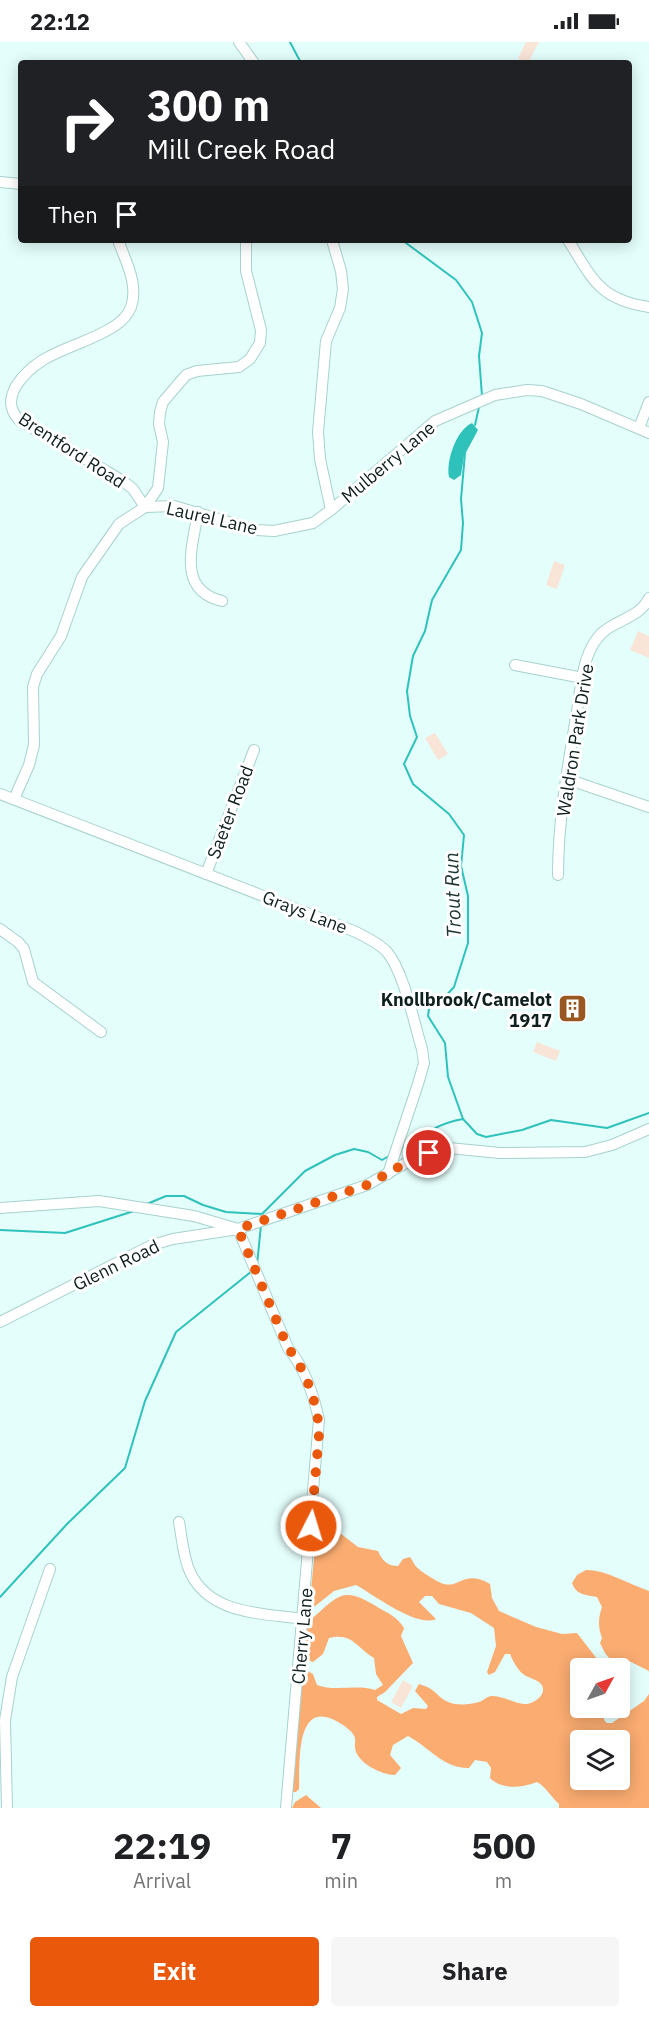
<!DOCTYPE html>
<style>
body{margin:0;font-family:"IBM Plex Sans",sans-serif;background:#f6f6f6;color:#202124;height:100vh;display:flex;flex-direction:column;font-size:22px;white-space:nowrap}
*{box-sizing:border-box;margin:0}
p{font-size:20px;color:#757577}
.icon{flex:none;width:33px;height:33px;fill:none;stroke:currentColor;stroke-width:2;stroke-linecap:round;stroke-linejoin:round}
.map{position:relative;height:1766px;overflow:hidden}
.sheet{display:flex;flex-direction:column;background:#fff;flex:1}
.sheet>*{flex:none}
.guide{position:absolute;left:18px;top:18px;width:614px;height:183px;border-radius:6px;box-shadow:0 3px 15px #0003;background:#202124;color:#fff;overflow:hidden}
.needle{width:39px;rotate:50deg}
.controls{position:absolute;left:570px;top:1616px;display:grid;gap:12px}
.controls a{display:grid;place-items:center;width:60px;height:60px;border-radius:6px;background:#fff;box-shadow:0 3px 15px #0003;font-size:30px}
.pin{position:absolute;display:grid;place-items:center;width:51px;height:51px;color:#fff;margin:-26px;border:3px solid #fff;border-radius:50%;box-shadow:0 2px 6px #0007}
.me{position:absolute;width:66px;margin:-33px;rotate:5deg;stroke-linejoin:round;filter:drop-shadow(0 0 4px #0008)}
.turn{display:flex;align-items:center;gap:21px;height:126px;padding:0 30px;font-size:27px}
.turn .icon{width:78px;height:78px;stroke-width:2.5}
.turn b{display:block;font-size:42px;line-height:51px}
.then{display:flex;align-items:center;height:57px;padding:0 30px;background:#0003;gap:12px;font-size:22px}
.eta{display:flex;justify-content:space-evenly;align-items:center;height:102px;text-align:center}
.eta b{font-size:36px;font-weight:700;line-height:42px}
.action{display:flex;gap:12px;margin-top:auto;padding:12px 30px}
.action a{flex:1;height:69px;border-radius:6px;background:#ea580c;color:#fff;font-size:24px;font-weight:700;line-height:69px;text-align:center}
.action a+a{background:#f6f6f6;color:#202124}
.status{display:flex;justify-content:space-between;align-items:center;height:42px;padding:0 30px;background:#fff;direction:ltr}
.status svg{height:16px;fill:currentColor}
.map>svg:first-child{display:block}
</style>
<div class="status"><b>22:12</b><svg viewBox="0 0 49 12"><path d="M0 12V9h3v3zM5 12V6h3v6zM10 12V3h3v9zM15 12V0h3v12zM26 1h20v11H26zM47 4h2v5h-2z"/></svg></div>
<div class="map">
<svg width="649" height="1766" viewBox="0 0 649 1766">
<rect width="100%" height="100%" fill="#e4fefc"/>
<g fill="#f9e5d7">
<path d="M526 0H539L528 21 518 16Z"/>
<path d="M554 519 565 523 557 547 546 543Z"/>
<path d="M638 589 649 594V616L630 608Z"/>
<path d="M435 691 448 712 438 718 425 696Z"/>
<path d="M537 1000 560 1009 556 1019 533 1010Z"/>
<path d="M403 1638 413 1644 401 1666 391 1660Z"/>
</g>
<g fill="#faac71" fill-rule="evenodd">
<path d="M324 1485 336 1488 358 1505 378 1509C382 1518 387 1524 398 1524L403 1517 410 1515C413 1519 415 1525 419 1527 421 1530 441 1542 444 1542 459 1546 465 1527 490 1542L492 1556 499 1569 536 1585 562 1592 577 1591 604 1626H580V1665H603L604 1678 607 1681H612L644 1659 649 1652V1766H559V1762C551 1755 546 1745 537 1740 521 1746 502 1748 490 1736L491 1726 487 1720 475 1718 469 1726C444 1727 429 1705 408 1694L393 1703 390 1713 401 1726 395 1733C382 1733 357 1721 355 1706 354 1701 357 1698 353 1692 348 1685 335 1677 326 1675 295 1668 300 1728 299 1747L296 1750H292L302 1628 304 1627 313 1632 317 1643C335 1650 356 1642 375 1648L383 1643 376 1632 374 1616C356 1605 352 1590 329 1596L323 1612 313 1620 304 1617 308 1580C339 1554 341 1542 379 1566 390 1572 398 1576 404 1586L401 1594 413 1621 385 1650 377 1655V1658L401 1672 413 1666 426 1667 428 1664 415 1649 419 1642C436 1647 434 1652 446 1659 455 1664 469 1663 479 1660 483 1659 486 1655 491 1654 509 1653 522 1671 539 1656 541 1654 543 1651 543 1648 544 1638 529 1637 523 1632 517 1627 513 1619 510 1612H505L495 1630 489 1633 487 1630 496 1604 494 1586 471 1571 439 1562 432 1554H425L419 1560 436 1577C417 1586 374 1553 356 1543L334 1549 309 1569 316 1495ZM580 1698H620V1737H580Z"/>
<path d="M586 1528C607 1528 628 1542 649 1549V1629L623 1616 614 1622 605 1611 600 1601 602 1596C598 1585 598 1577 602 1565L597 1555C586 1553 576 1553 572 1541L577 1533Z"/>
<path d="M306 1753 321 1766H292L295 1760Z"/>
</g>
<path fill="#2ec2ba" d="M472 381 478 388 464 414 461 433 454 438 449 435C446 419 456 388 472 381Z"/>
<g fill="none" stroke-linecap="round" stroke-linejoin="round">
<g stroke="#2ec2ba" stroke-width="2">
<path d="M290 0 301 21"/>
<path d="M402 198 456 238 472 260 482 291 479 314 482 354"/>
<path d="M475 383 479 365"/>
<path d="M465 411 461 457 463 481 461 508 432 558 425 589 413 614 407 649 410 674 417 695 404 722 413 742 449 772 464 793 461 824 468 854V901L454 945 442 958 429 967 428 974 445 1001 448 1035 463 1077 477 1092 486 1095 522 1088 551 1078 607 1086 649 1071"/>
<path d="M402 1106C422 1093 439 1081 463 1077"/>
<path d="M147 1162 166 1154H184L203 1163 226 1170 262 1172 305 1129 335 1113 354 1107 368 1110 382 1118 389 1114"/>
<path d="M0 1188 65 1191 134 1169"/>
<path d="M257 1223 261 1183"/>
<path d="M0 1555 67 1482 125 1426 145 1359 176 1290 252 1229"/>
</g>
<defs>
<g id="minor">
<path d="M239 0 254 21"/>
<path d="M0 140 21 142"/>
<path d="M118 198C125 218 139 242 131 265 128 273 121 280 113 285 80 306 39 308 16 344 9 357 9 367 19 378L123 439 133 447 145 465"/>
<path d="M568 198C592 236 599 258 649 265"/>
<path d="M639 386 649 360"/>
<path d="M145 465 158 446 163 400 159 382 160 370 163 360 186 333 197 329 239 325 250 317 260 301 261 288 246 229V198"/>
<path d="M331 468 435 379 495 353 527 348 542 349 581 362 649 391"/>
<path d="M198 470C193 503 176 548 222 559"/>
<path d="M515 623 583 636"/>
<path d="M567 737 649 765"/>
<path d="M0 752 356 890C367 896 379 901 387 910 404 930 414 981 422 1007L424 1021 418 1042 388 1132"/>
<path d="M14 757 29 723 34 703 33 645 37 632 61 594 82 535 119 482 145 465 174 464 256 488 274 489 313 481 331 468 320 417 318 390 326 299 340 266 343 247 341 229 332 198"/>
<path d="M206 832 254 708"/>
<path d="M558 833C558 778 568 723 577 669 581 646 582 617 596 598 609 578 639 578 649 556"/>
<path d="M0 887 18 900 24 907 33 940 101 990"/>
<path d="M0 1166 99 1159 194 1174 238 1187 367 1143 413 1117 429 1111 449 1106 500 1111 585 1110 612 1103 649 1087"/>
<path d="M0 1280 152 1203 173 1197 238 1187 288 1306C304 1325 314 1354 319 1378L286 1766"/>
<path d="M179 1480C182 1496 183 1515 190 1530 210 1573 262 1571 303 1577"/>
<path d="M7 1766 5 1678 12 1635 50 1527"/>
</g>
</defs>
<use href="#minor" stroke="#a7d2ce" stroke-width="12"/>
<use href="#minor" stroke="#fff" stroke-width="10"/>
</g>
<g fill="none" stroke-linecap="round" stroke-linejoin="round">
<path stroke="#ea580c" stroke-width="10" stroke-dasharray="0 18" d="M311 1484 319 1393C319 1365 306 1328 288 1306L238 1187 367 1143 413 1117 429 1111"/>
</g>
<defs>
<symbol id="building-square" viewBox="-11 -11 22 22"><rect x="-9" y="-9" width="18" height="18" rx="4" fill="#995822" stroke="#fff"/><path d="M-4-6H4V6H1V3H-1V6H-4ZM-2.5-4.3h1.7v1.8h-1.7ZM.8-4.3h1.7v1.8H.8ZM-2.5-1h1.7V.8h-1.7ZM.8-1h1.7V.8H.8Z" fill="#fff"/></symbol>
</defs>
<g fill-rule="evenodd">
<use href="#building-square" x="556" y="950" width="33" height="33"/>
</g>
<g text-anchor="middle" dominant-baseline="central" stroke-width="6" stroke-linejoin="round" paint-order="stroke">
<g font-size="18" fill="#0f1f1e" stroke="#fff">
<text transform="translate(72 408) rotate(33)">Brentford Road</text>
<text transform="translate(388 420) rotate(-40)">Mulberry Lane</text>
<text transform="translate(212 476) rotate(13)">Laurel Lane</text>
<text transform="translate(575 698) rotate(-81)">Waldron Park Drive</text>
<text transform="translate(230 770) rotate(-69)">Saeter Road</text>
<text transform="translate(305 870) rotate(21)">Grays Lane</text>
<text transform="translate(116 1223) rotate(-26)">Glenn Road</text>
<text transform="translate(302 1594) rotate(-85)">Cherry Lane</text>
</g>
<g font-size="18" font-weight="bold" fill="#0f1f1e" stroke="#fff" text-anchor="end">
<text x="552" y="957">Knollbrook/Camelot<tspan x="552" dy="21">1917</tspan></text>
</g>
<g font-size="20" font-style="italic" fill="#1f3634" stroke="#fff">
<text transform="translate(452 853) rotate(-92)">Trout Run</text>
</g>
</g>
</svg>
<div class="controls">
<a><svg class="needle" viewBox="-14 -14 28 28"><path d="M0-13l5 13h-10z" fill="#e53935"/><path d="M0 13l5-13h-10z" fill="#757577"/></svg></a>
<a><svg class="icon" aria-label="layers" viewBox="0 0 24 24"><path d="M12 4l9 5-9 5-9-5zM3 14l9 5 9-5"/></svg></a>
</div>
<div class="pin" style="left:429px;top:1111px;background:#d93025"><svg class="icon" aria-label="arrive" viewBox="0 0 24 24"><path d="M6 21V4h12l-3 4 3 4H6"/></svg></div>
<svg class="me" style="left:311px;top:1484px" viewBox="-20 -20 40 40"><circle r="17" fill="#ea580c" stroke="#fff" stroke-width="3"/><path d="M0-11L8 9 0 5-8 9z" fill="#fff"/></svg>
<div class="guide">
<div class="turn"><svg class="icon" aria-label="right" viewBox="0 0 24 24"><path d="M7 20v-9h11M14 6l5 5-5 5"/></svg><div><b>300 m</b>Mill Creek Road</div></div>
<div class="then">Then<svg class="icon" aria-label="arrive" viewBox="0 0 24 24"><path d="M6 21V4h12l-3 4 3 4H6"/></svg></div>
</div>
</div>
<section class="sheet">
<div class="eta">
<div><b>22:19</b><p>Arrival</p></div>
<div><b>7</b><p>min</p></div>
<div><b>500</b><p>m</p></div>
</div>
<div class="action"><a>Exit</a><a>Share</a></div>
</section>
